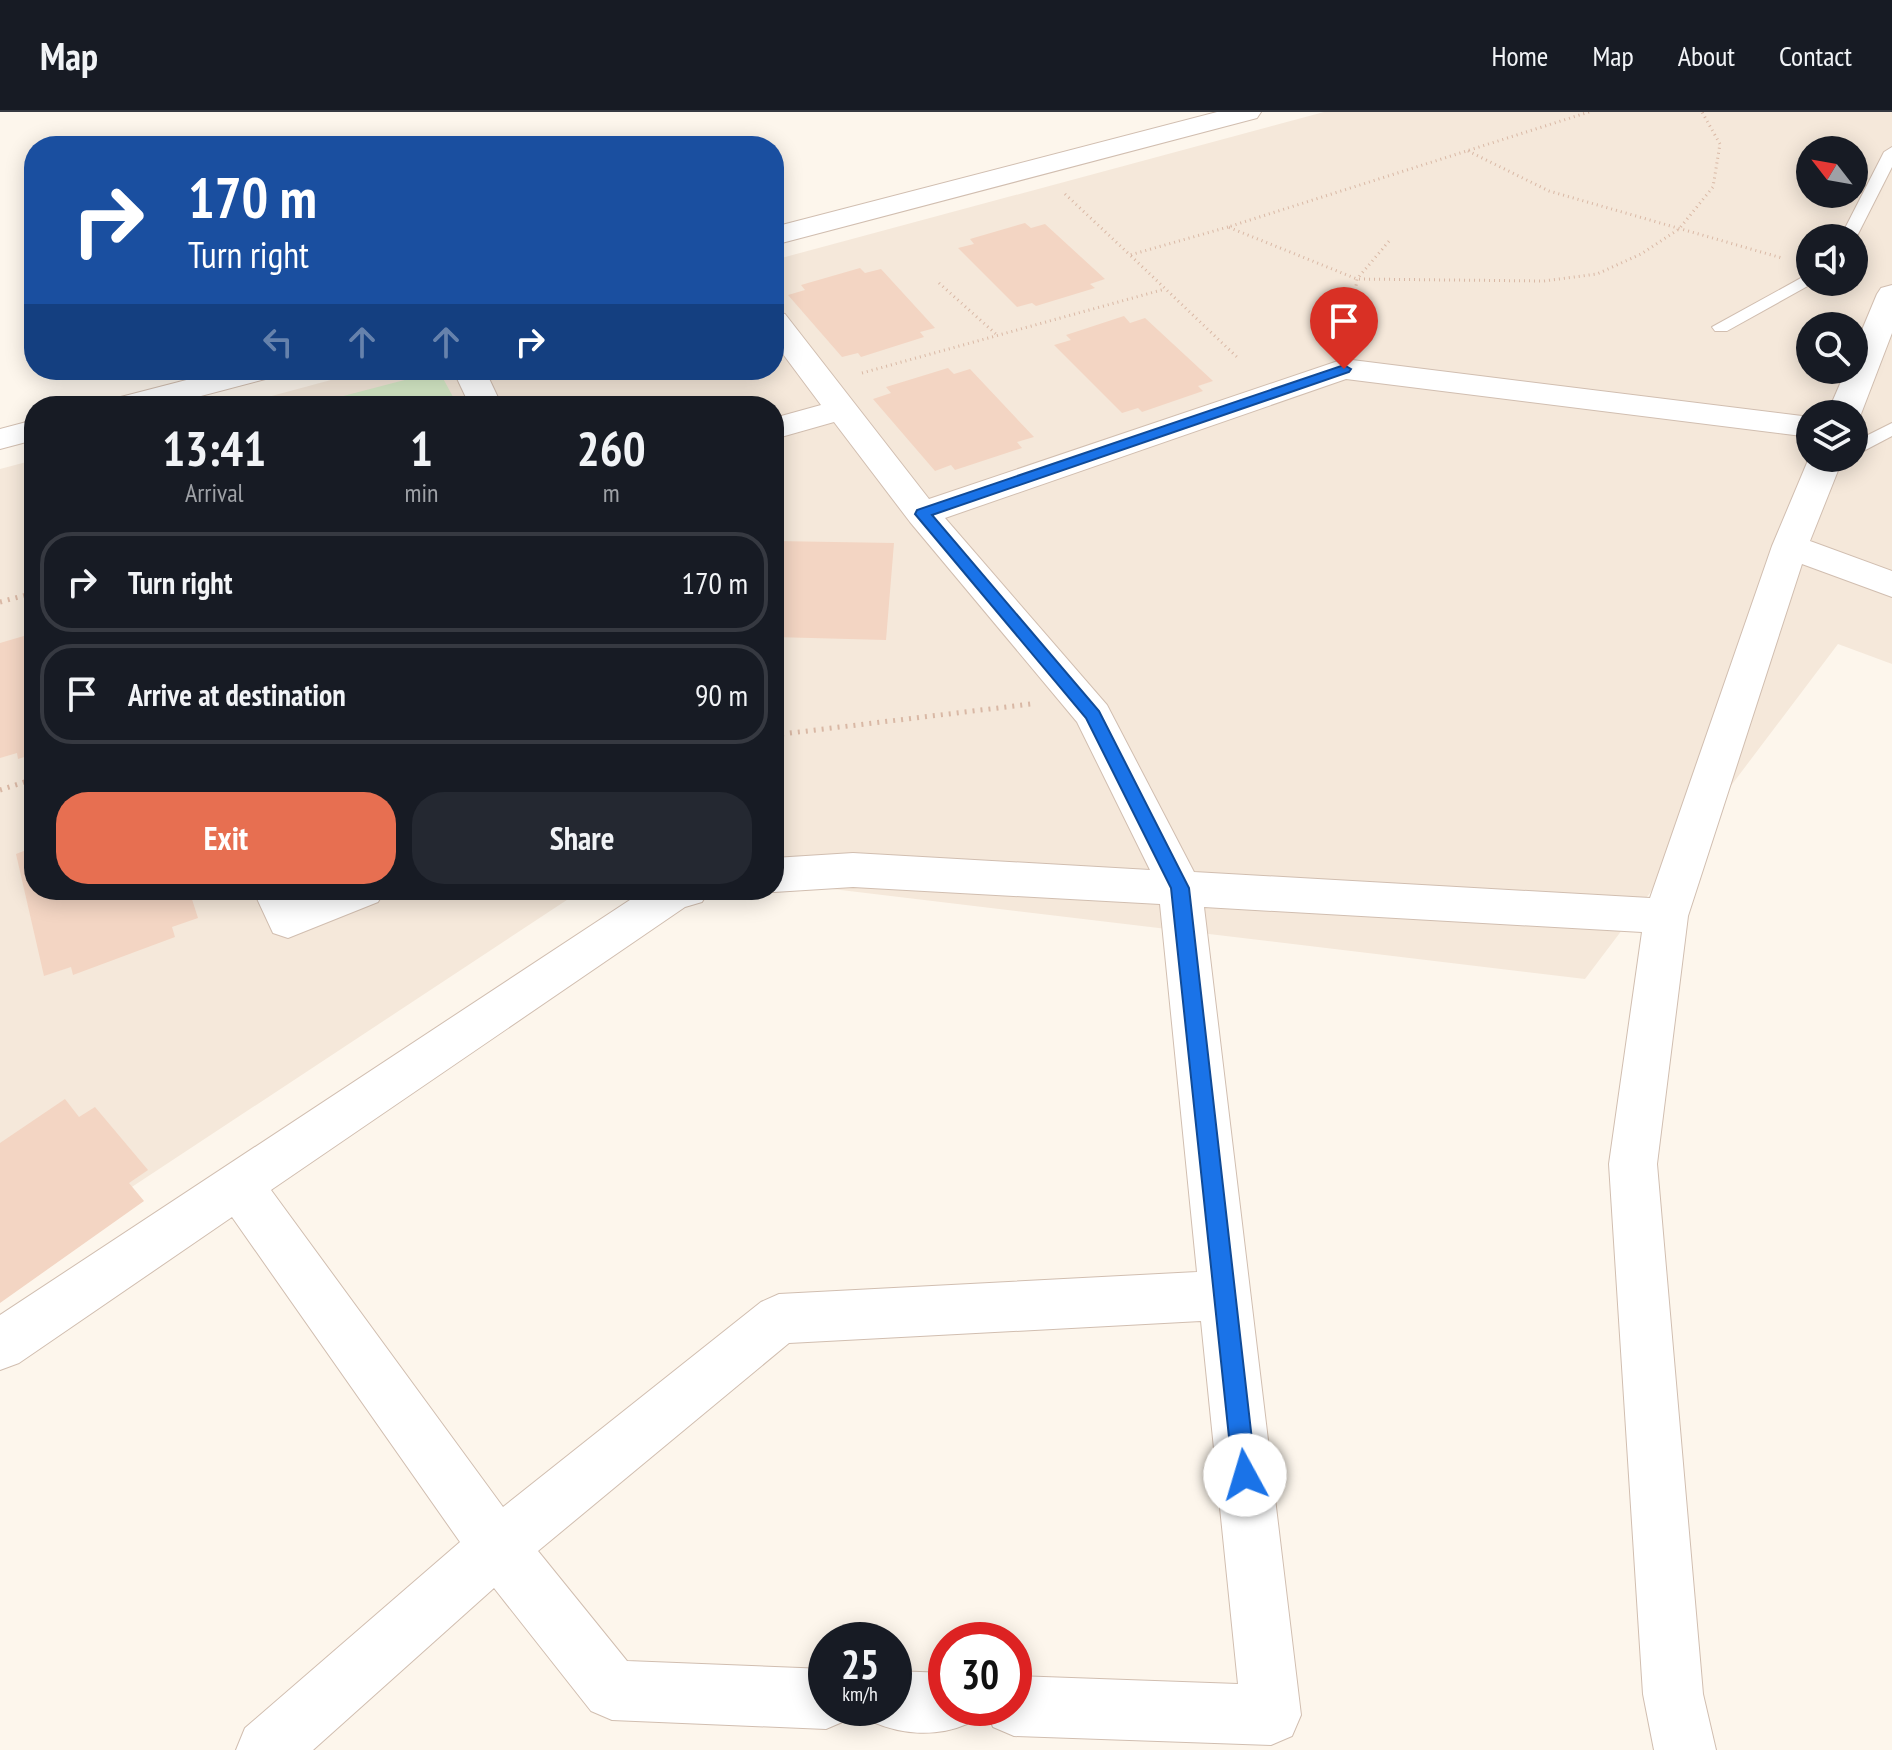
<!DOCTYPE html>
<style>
body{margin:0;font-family:"PT Sans Narrow",sans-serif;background:#242831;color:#f1f3f6;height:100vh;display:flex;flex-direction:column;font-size:30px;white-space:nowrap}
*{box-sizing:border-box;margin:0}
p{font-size:26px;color:#9ea1a6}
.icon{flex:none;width:44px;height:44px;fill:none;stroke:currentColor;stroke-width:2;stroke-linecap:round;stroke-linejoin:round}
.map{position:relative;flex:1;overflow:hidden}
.sheet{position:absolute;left:24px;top:284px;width:760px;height:504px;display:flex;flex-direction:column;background:#171b24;border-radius:32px;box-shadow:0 4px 20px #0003}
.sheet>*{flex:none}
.guide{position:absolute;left:24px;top:24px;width:760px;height:244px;border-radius:32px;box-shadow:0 4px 20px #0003;background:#1a4fa0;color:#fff;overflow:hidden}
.needle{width:52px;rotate:301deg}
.tools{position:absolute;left:1796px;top:24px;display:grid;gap:16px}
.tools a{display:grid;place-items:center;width:72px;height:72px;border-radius:50%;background:#171b24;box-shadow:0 4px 20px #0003;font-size:40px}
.speed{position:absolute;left:808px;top:1510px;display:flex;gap:16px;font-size:40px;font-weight:700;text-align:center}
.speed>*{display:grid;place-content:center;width:104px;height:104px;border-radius:50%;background:#171b24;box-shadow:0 4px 20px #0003;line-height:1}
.speed small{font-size:20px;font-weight:400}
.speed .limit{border:12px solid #d22;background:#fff;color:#111}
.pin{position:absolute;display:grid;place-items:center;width:68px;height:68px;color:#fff;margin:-82px -34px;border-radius:50% 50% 50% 0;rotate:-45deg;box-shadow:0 0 8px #0007}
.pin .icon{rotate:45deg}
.me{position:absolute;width:88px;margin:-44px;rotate:354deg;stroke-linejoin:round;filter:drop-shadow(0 0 6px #0008)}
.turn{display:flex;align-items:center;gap:28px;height:168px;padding:0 32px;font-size:36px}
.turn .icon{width:104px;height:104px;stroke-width:2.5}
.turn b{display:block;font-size:56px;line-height:68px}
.lanes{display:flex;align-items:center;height:76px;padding:0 32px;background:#0003;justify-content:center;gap:40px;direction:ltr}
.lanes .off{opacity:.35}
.eta{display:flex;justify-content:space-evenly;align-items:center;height:136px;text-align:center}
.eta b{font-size:48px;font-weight:700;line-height:56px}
.button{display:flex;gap:16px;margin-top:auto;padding:16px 32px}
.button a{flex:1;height:92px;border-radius:32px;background:#e76f51;color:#fff;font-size:32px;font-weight:700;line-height:92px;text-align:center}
.button a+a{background:#242831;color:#f1f3f6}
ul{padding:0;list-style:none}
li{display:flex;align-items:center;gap:24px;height:100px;margin:0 16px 12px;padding:0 16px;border:4px solid #363941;border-radius:32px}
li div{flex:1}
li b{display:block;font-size:30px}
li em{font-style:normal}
header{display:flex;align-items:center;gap:48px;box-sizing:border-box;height:112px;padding:0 40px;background:#171b24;border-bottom:2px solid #363941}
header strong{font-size:38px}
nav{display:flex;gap:44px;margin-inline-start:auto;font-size:28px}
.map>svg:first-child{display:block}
</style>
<header>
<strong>Map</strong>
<nav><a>Home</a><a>Map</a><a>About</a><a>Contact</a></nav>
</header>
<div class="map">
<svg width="1892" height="1638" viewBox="0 0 1892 1638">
<rect width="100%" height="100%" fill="#fdf6ec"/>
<g fill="#f5e8da" fill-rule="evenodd">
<path d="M1324 0H1892V552L1838 532 1585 867 774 770V294H235L368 258H774V148ZM1810 38H1854V82H1810ZM1810 126H1854V170H1810ZM1810 214H1854V258H1810ZM1810 302H1854V346H1810Z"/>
<path d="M34 348V778H582L0 1162V357Z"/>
</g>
<path fill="#d8ecc9" d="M439 259 458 294H305Z"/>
<g fill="#f3d5c3">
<path d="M1025 111 1031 116 1045 112 1105 167 1090 172 1095 176 1036 194 1032 191 1017 195 958 136 974 132 970 127Z"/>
<path d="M860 156 865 161 881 157 935 216 920 220 924 225 861 245 858 241 842 245 788 183 805 178 801 173Z"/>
<path d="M1124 204 1130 211 1145 206 1213 269 1198 274 1203 279 1142 300 1138 296 1122 301 1054 233 1071 228 1066 223Z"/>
<path d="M948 256 954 262 970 257 1034 325 1017 330 1022 336 955 358 951 353 935 359 873 287 891 281 886 275Z"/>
<path d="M774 429 894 431 886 528 774 525Z"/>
<path d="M34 521V642L18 647 17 641 0 646V531Z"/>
<path d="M34 735V778H189L198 806 172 815 175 825 73 863 71 855 44 864 16 742Z"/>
<path d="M65 987 79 1005 95 995 148 1058 129 1071 144 1089 0 1191V1031Z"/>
</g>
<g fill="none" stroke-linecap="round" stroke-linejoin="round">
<defs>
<g id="lane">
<path d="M1892 35V55L1856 126 1854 129V126H1840L1884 40Z"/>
<path d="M1810 161V170H1815L1727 219H1715L1712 215Z"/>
<path d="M1892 311V324L1854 344V330Z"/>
</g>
<g id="street">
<path d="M1217 0H1261L1257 6 774 133V115Z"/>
<path d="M1892 173V221L1861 302 1854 309V302H1827L1846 258H1854V237L1877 182 1881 176Z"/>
<path d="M774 200 785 202 929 387 1344 247 1810 305V325L1346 267 945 406 1107 593 1194 760 1650 786 1772 434 1809 346H1843L1810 429 1892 459V485L1802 452 1688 804 1657 1052 1703 1582 1716 1638H1654L1643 1582 1609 1052 1642 820 1204 795 1301 1603 1292 1624 1271 1633 1014 1624 993 1615 985 1596H1014V1564L1238 1572 1201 1209 789 1231 538 1439 627 1549 826 1557V1596H852L847 1608 826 1617 612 1608 591 1599 494 1476 313 1638H236L245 1616 460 1430 232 1105 19 1251 0 1258V1203L645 778H709L702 790 685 795 271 1078 503 1395 761 1190 779 1182 1197 1160 1160 792 853 775 774 780 769 778H774V746L853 741 1150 758 1077 610 910 410 834 310 774 327V306L821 293 774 230Z"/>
<path d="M225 258H278L273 265 163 294H109L113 287Z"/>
<path d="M453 258H485L502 294H470Z"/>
<path d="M34 308V328L0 337V317Z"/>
<path d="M253 778H297L300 786 318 778H385L378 790 288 826 273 821Z"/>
<path d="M894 1559 946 1561V1596H974L967 1612C937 1625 903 1623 873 1610L867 1596H894Z"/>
</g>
</defs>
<use href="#lane" stroke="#d1beb0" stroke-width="2"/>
<use href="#street" stroke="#d1beb0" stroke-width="2"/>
<g stroke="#d9b8a5" stroke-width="3" stroke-dasharray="1 4" stroke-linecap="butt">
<path d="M1589 0 1228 115 1357 167 1544 169 1597 162 1641 142 1679 117 1713 75 1720 32 1702 0"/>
<path d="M1468 39 1549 79 1782 146"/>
<path d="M1065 82 1130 143 1228 115"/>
<path d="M1131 144 1239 247"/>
<path d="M939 171 997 223"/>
<path d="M1349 223 1357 167 1390 128"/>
<path d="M862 261 1165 177"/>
</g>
<g stroke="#d9b8a5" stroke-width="5" stroke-dasharray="2 6" stroke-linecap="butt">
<path d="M0 490 34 481"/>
<path d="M774 623 1031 592"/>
<path d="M0 678 34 667"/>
</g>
<use href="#lane" fill="#fff" fill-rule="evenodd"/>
<use href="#street" fill="#fff" fill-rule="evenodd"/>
</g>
<path fill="#1a73e8" stroke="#114b97" stroke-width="2" d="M1344 253 1351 257 1349 260 932 403 1099 599 1189 776 1256 1363 1253 1371 1245 1374 1236 1371 1233 1363 1171 776 1086 606 915 402 917 398Z"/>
</svg>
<div class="tools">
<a><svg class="needle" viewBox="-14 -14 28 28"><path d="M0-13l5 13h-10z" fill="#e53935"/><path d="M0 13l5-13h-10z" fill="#9ea1a6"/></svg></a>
<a><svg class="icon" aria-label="sound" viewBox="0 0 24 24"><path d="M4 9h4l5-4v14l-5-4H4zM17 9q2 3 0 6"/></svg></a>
<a><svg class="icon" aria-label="search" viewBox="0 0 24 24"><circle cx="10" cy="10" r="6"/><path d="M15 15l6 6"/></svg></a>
<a><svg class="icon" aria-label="layers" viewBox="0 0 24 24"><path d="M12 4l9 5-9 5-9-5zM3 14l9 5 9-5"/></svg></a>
</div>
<div class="speed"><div>25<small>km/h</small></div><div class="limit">30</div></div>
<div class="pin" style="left:1344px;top:257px;background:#d93025"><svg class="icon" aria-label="arrive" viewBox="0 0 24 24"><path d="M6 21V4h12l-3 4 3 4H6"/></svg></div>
<svg class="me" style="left:1245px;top:1363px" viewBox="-20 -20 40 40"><circle r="19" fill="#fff"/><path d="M0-13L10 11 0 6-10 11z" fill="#1a73e8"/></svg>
<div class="guide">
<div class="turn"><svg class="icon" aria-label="right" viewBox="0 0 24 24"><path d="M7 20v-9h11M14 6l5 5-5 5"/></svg><div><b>170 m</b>Turn right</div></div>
<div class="lanes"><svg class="icon off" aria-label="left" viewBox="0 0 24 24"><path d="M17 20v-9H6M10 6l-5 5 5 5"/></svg><svg class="icon off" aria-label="ahead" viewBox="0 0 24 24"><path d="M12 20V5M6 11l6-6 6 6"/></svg><svg class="icon off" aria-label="ahead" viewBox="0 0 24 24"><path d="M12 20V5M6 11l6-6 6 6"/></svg><svg class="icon" aria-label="right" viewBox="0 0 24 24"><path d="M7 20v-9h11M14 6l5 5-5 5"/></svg></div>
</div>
<section class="sheet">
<div class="eta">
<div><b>13:41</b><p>Arrival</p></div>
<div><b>1</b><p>min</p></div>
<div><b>260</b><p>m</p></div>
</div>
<ul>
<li><svg class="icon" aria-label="right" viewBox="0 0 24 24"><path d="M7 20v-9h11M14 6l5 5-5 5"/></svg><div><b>Turn right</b></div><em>170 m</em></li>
<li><svg class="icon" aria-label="arrive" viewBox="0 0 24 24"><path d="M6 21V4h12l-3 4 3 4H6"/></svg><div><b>Arrive at destination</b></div><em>90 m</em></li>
</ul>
<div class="button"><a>Exit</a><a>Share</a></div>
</section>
</div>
